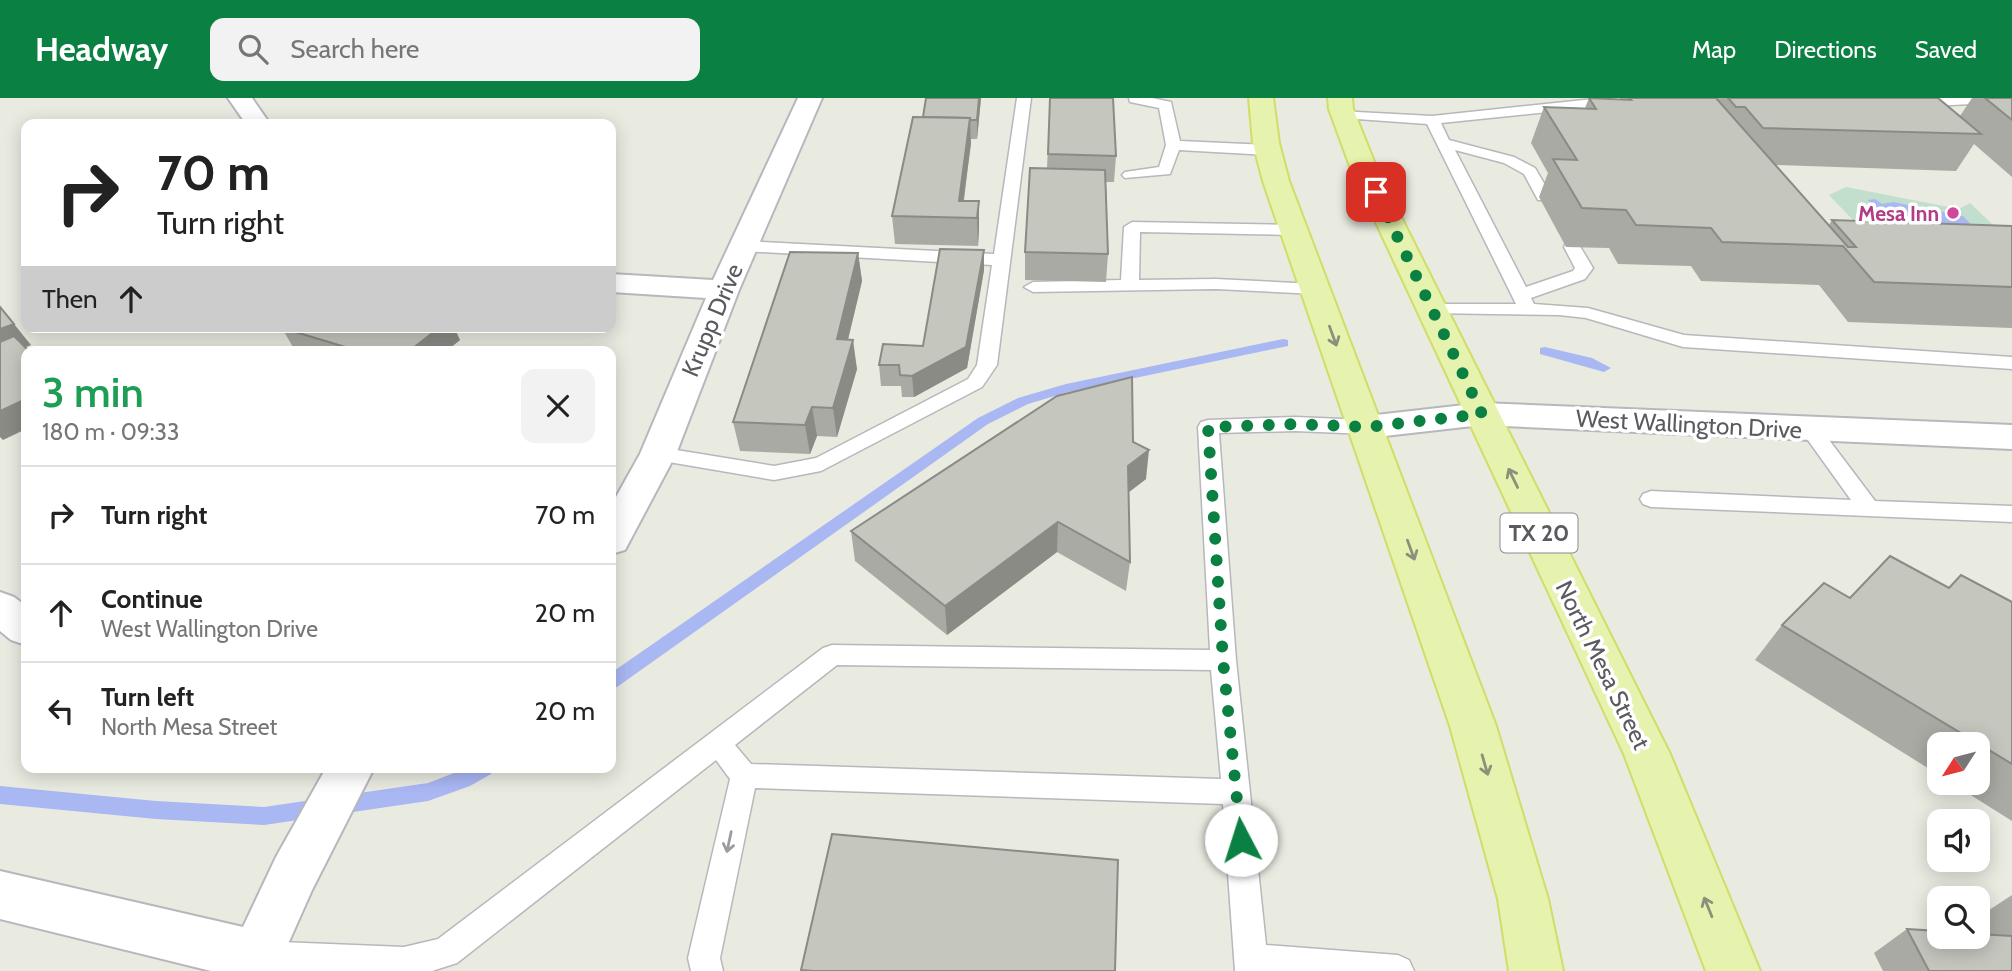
<!DOCTYPE html>
<meta charset="utf-8">
<style>
body{margin:0;font-family:Cabin,sans-serif;background:#f2f2f2;color:#222;height:100vh;display:flex;flex-direction:column;font-size:26px;white-space:nowrap}
*{box-sizing:border-box;margin:0}
p{font-size:23px;color:#767676}
.icon{flex:none;width:38px;height:38px;fill:none;stroke:currentColor;stroke-width:2;stroke-linecap:round;stroke-linejoin:round}
.map{position:relative;flex:1;overflow:hidden}
.panel{position:absolute;left:21px;top:248px;width:595px;height:427px;display:flex;flex-direction:column;background:#fff;border-radius:14px;box-shadow:0 4px 18px #0003}
.panel>*{flex:none}
.guide{position:absolute;left:21px;top:21px;width:595px;height:214px;border-radius:14px;box-shadow:0 4px 18px #0003;background:#fff;color:#222;overflow:hidden}
.needle{width:46px;rotate:234deg}
.buttons{position:absolute;left:1927px;top:634px;display:grid;gap:14px}
.buttons a{display:grid;place-items:center;width:63px;height:63px;border-radius:14px;background:#fff;box-shadow:0 4px 18px #0003;font-size:35px}
.pin{position:absolute;display:grid;place-items:center;width:60px;height:60px;color:#fff;margin:-30px;border-radius:14px;box-shadow:0 4px 10px #0006}
.me{position:absolute;width:77px;margin:-38px;rotate:355deg;stroke-linejoin:round;filter:drop-shadow(0 0 5px #0008)}
.turn{display:flex;align-items:center;gap:24px;height:147px;padding:0 21px;font-size:32px}
.turn .icon{width:91px;height:91px;stroke-width:2.5}
.turn b{display:block;font-size:49px;line-height:60px}
.then{display:flex;align-items:center;height:66px;padding:0 21px;background:#0003;gap:14px;font-size:26px}
.round{display:grid;place-items:center;flex:none;width:74px;height:74px;border-radius:14px;background:#f2f2f2}
.head{display:flex;align-items:center;justify-content:space-between;height:119px;padding:0 21px}
h1{font-size:42px;font-weight:600;line-height:52px;color:#1e9e55}
ul{padding:0;list-style:none}
li{display:flex;align-items:center;gap:21px;height:98px;padding:0 21px;border-top:2px solid #e0e0e0}
li div{flex:1}
li b{display:block;font-size:26px}
li em{font-style:normal}
header{display:flex;align-items:center;gap:42px;box-sizing:border-box;height:98px;padding:0 35px;background:#0b8043;color:#fff}
header strong{font-size:33px}
nav{display:flex;gap:38px;margin-inline-start:auto;font-size:24px}
.search{width:490px;height:63px;background:#f2f2f2;display:flex;align-items:center;gap:18px;box-sizing:border-box;padding:0 24px;border-radius:14px;color:#767676;font-size:26px}
.map>svg:first-child{display:block}
</style>
<header>
<strong>Headway</strong>
<div class="search"><svg class="icon" aria-label="search" viewBox="0 0 24 24"><circle cx="10" cy="10" r="6"/><path d="M15 15l6 6"/></svg>Search here</div>
<nav><a>Map</a><a>Directions</a><a>Saved</a></nav>
</header>
<div class="map">
<svg width="2012" height="873" viewBox="0 0 2012 873">
<rect width="100%" height="100%" fill="#e9ebe1"/>
<path fill="#c1dfcc" d="M1846 89 1959 111 1970 105 2010 143 1870 140 1829 97Z"/>
<path fill="#a9b7f3" d="M1875 101 1882 106 1893 104 1963 118 1979 135 1896 132 1868 102Z"/>
<g fill="none" stroke-linecap="round" stroke-linejoin="round">
<g fill="#a9b7f3" fill-rule="evenodd">
<path d="M1283 241 1288 242V248L1068 294 1028 306 988 326 617 589 611 591V575L978 320 1018 300 1066 286Z"/>
<path d="M1545 249 1592 260 1611 270 1604 274 1540 256V250Z"/>
<path d="M467 670H493L491 676 470 688 428 703 264 727 156 721 0 706V688L156 703 264 709 428 685Z"/>
</g>
<defs>
<g id="service">
<path d="M1017 0H1031L997 267 982 289 821 373 774 382 651 361 647 356 651 351 658 349 774 368 816 360 968 281 977 267 992 167 744 153 736 148 744 143 994 156Z"/>
<path d="M1129 0H1152L1171 4 1180 43 1268 47 1276 52 1268 57 1179 52 1170 76 1125 80 1122 77 1125 74 1159 69 1166 47 1159 10 1130 4Z"/>
<path d="M1603 0H1620L1622 3 1615 7 1441 25 1449 42 1514 59 1535 70 1552 99 1550 102H1538L1524 76 1504 65 1455 52 1526 189 1573 173 1575 170 1564 149 1566 145H1578L1593 170 1585 181 1531 200 1534 206 1588 210 1684 237 2012 259V271L1683 249 1586 220 1559 217 1426 215 1423 211 1426 207 1432 206H1516L1427 26 1343 20 1336 16 1338 13 1432 18Z"/>
<path d="M1928 0H2012V4L1912 9 1905 5 1912 1Z"/>
<path d="M1132 124 1294 127 1302 132 1294 137 1140 134 1139 182 1216 181 1316 186 1325 191 1316 196 1216 191 1033 194 1024 189 1033 184 1121 182 1124 129Z"/>
<path d="M1295 319 1367 322 1374 324 1377 329 1374 334 1367 336 1295 333 1219 335 1236 562 1266 847 1398 857 1409 862 1414 873H1235L1223 706 755 690 720 860 723 873H691L688 860 730 681 716 662 457 865 432 873H255L245 869 240 858 245 847 256 843 404 849 438 841 823 550 832 547 1210 552 1198 329 1201 324 1208 322ZM837 567 1211 572 1221 681 751 666 735 647Z"/>
<path d="M1810 324 1817 326 1875 403 2012 408V424L1651 409 1643 406 1640 401 1643 396 1651 393 1851 402 1800 331 1803 326Z"/>
</g>
<g id="minor">
<path d="M228 0H252L270 26H246Z"/>
<path d="M798 0H822L739 192 676 356 625 452 611 456V408L640 356 706 200 611 194V176L713 182Z"/>
<path d="M1482 305 2012 327V351L1482 327 1367 340 1355 337 1350 329 1355 321 1367 318Z"/>
<path d="M0 494 14 499 26 508V547L11 542 0 533Z"/>
<path d="M326 670H374L312 792 276 873H211L0 821V773L243 829 276 759Z"/>
</g>
<g id="primary">
<path d="M1249 0H1273L1279 45 1289 83 1496 628 1548 801 1563 873H1509L1498 801 1450 628 1263 83 1253 45Z"/>
<path d="M1328 0H1352L1353 11 1377 71 1670 656 1760 873H1706L1624 656 1351 71 1329 11Z"/>
</g>
</defs>
<use href="#service" stroke="#b7b7bc" stroke-width="3"/>
<use href="#minor" stroke="#b7b7bc" stroke-width="4"/>
<use href="#primary" stroke="#d2dd68" stroke-width="4"/>
<use href="#service" fill="#fff" fill-rule="evenodd"/>
<use href="#minor" fill="#fff" fill-rule="evenodd"/>
<use href="#primary" fill="#e5f3ae" fill-rule="evenodd"/>
</g>
<g fill="#a9aaa3">
<path d="M926 0H981L977 41H971L964 103H979V130L978 148 895 146 892 118 923 19Z"/>
<path d="M1050 0 1116 58 1114 84H1106L1108 156 1106 184 1025 182V154L1047 70Z"/>
<path d="M1589 0 1620 1V0H1938L1960 18 1972 0H2012V79L1974 46 1956 73 1775 67 1829 127 1832 122 2012 128V230L1848 224 1819 187 1701 183 1691 168 1618 166 1609 150 1566 149 1539 99 1548 75 1531 45 1544 9 1585 10Z"/>
<path d="M858 155 862 183 848 242 857 271 837 339 817 338 810 356 740 353 733 324Z"/>
<path d="M984 172 967 270 914 299H902L901 288H881L879 267 923 248Z"/>
<path d="M282 230 460 242 445 254H304L294 251Z"/>
<path d="M1133 344 1146 381 1128 395 1130 464 1126 493 1057 454 947 537 855 463 851 433Z"/>
<path d="M1961 477 2012 504V723L1950 684H1978V646H1939V677L1755 562 1782 527 1948 490Z"/>
<path d="M2012 797V873H1883L1874 855 1907 831 1991 837 1980 818Z"/>
</g>
<g fill="#8a8b85">
<path d="M979 0H981L977 41V22Z"/>
<path d="M970 20 971 46 961 120 959 103Z"/>
<path d="M979 103V130L978 148 977 120Z"/>
<path d="M984 152V172L967 270 914 299 912 278Z"/>
<path d="M858 155 862 183 841 270 837 241Z"/>
<path d="M14 226 31 247 0 259V231Z"/>
<path d="M440 229H454L460 242 445 254H408Z"/>
<path d="M853 242 857 271 837 339 833 310Z"/>
<path d="M26 301V331L3 342 0 339V313Z"/>
<path d="M812 309 817 338 810 356 805 327Z"/>
<path d="M1149 352 1146 381 1125 397 1128 368Z"/>
<path d="M1058 424 1057 454 947 537 945 508Z"/>
</g>
<g fill="#c5c6be" stroke="#8a8b85" stroke-width="2">
<path d="M926 0H979L977 22H970V20L923 19Z"/>
<path d="M1050 0H1113L1116 58 1048 56Z"/>
<path d="M1589 0 1631 2 1629 0H1716L1848 149H1856L1832 122 2012 128V189L1874 184 1843 148 1722 144 1711 130 1636 127 1626 112 1582 110 1553 61 1577 62 1544 9 1596 11Z"/>
<path d="M1728 0H1938L1981 36 1763 30 1745 9H1736Z"/>
<path d="M1985 0H2012V22Z"/>
<path d="M913 19 970 20 959 103H979L977 120 892 118Z"/>
<path d="M1030 70 1105 72 1108 156 1025 154Z"/>
<path d="M940 151 984 152 966 249 912 278 900 277 899 267H879L883 246 923 248Z"/>
<path d="M790 154 858 155 837 241 853 242 833 310 812 309 805 327 733 324Z"/>
<path d="M0 209 14 226 0 231Z"/>
<path d="M283 229H440L408 254H362L282 230Z"/>
<path d="M14 238 30 254H26V301L0 313V244Z"/>
<path d="M1132 279 1133 344 1149 352 1128 368 1130 464 1058 424 945 508 851 433 1057 298Z"/>
<path d="M1890 458 1949 490 1961 477 2012 504V666L1782 527 1824 485 1850 500Z"/>
<path d="M832 736 1118 762 1115 873H813L801 872Z"/>
<path d="M1907 831 1939 833V838H1978V836L2012 838V873H1929Z"/>
</g>
<defs><path id="oneway-shaft" d="M-6 0H5M1.5-3L5.5 0L1.5 3" fill="none" stroke-width="1.6" stroke-linecap="round" stroke-linejoin="round" transform="scale(1.75)"/></defs>
<g stroke="#8b907b">
<use href="#oneway-shaft" transform="translate(1333 238) rotate(70)"/>
<use href="#oneway-shaft" transform="translate(1513 380) rotate(-116)"/>
<use href="#oneway-shaft" transform="translate(1411 452) rotate(70)"/>
<use href="#oneway-shaft" transform="translate(1485 667) rotate(74)"/>
<use href="#oneway-shaft" transform="translate(1708 809) rotate(-112)"/>
</g>
<use stroke="#9c9ca0" href="#oneway-shaft" transform="translate(729 744) rotate(102)"/>
<g fill="none" stroke-linecap="round" stroke-linejoin="round">
<path stroke="#0b8043" stroke-width="12" stroke-dasharray="0 21.6" d="M1241 742 1223 562 1208 329 1295 326 1367 329 1482 316 1376 94"/>
</g>
<circle fill="#d1479c" stroke="#fff" stroke-width="2.5" cx="1953" cy="115" r="7"/>
<g text-anchor="middle" dominant-baseline="central" stroke-width="7" stroke-linejoin="round" paint-order="stroke">
<g font-size="21" font-weight="bold" fill="#b23c85" stroke="#fff" text-anchor="end">
<text x="1939" y="115">Mesa Inn</text>
</g>
<rect fill="#fff" stroke="#8c8c90" stroke-width="2" x="1500.5" y="415.5" width="77" height="39" rx="5"/>
<g font-size="23" font-weight="bold" fill="#5a5a60">
<text x="1539" y="435">TX 20</text>
</g>
<g font-size="24" fill="#5a5a60" stroke="#fff">
<text transform="translate(712 222) rotate(-67)">Krupp Drive</text>
<text transform="translate(1689 326) rotate(3)">West Wallington Drive</text>
<text transform="translate(1603 567) rotate(64)">North Mesa Street</text>
</g>
</g>
</svg>
<div class="buttons">
<a><svg class="needle" viewBox="-14 -14 28 28"><path d="M0-13l5 13h-10z" fill="#e53935"/><path d="M0 13l5-13h-10z" fill="#767676"/></svg></a>
<a><svg class="icon" aria-label="sound" viewBox="0 0 24 24"><path d="M4 9h4l5-4v14l-5-4H4zM17 9q2 3 0 6"/></svg></a>
<a><svg class="icon" aria-label="search" viewBox="0 0 24 24"><circle cx="10" cy="10" r="6"/><path d="M15 15l6 6"/></svg></a>
</div>
<div class="pin" style="left:1376px;top:94px;background:#d93025"><svg class="icon" aria-label="arrive" viewBox="0 0 24 24"><path d="M6 21V4h12l-3 4 3 4H6"/></svg></div>
<svg class="me" style="left:1241px;top:742px" viewBox="-20 -20 40 40"><circle r="19" fill="#fff"/><path d="M0-13L10 11 0 6-10 11z" fill="#0b8043"/></svg>
<div class="guide">
<div class="turn"><svg class="icon" aria-label="right" viewBox="0 0 24 24"><path d="M7 20v-9h11M14 6l5 5-5 5"/></svg><div><b>70 m</b>Turn right</div></div>
<div class="then">Then<svg class="icon" aria-label="ahead" viewBox="0 0 24 24"><path d="M12 20V5M6 11l6-6 6 6"/></svg></div>
</div>
<section class="panel">
<div class="head"><div><h1>3 min</h1><p>180 m · 09:33</p></div><a class="round"><svg class="icon" aria-label="close" viewBox="0 0 24 24"><path d="M6 6l12 12M18 6L6 18"/></svg></a></div>
<ul>
<li><svg class="icon" aria-label="right" viewBox="0 0 24 24"><path d="M7 20v-9h11M14 6l5 5-5 5"/></svg><div><b>Turn right</b></div><em>70 m</em></li>
<li><svg class="icon" aria-label="ahead" viewBox="0 0 24 24"><path d="M12 20V5M6 11l6-6 6 6"/></svg><div><b>Continue</b><p>West Wallington Drive</p></div><em>20 m</em></li>
<li><svg class="icon" aria-label="left" viewBox="0 0 24 24"><path d="M17 20v-9H6M10 6l-5 5 5 5"/></svg><div><b>Turn left</b><p>North Mesa Street</p></div><em>20 m</em></li>
</ul>
</section>
</div>
